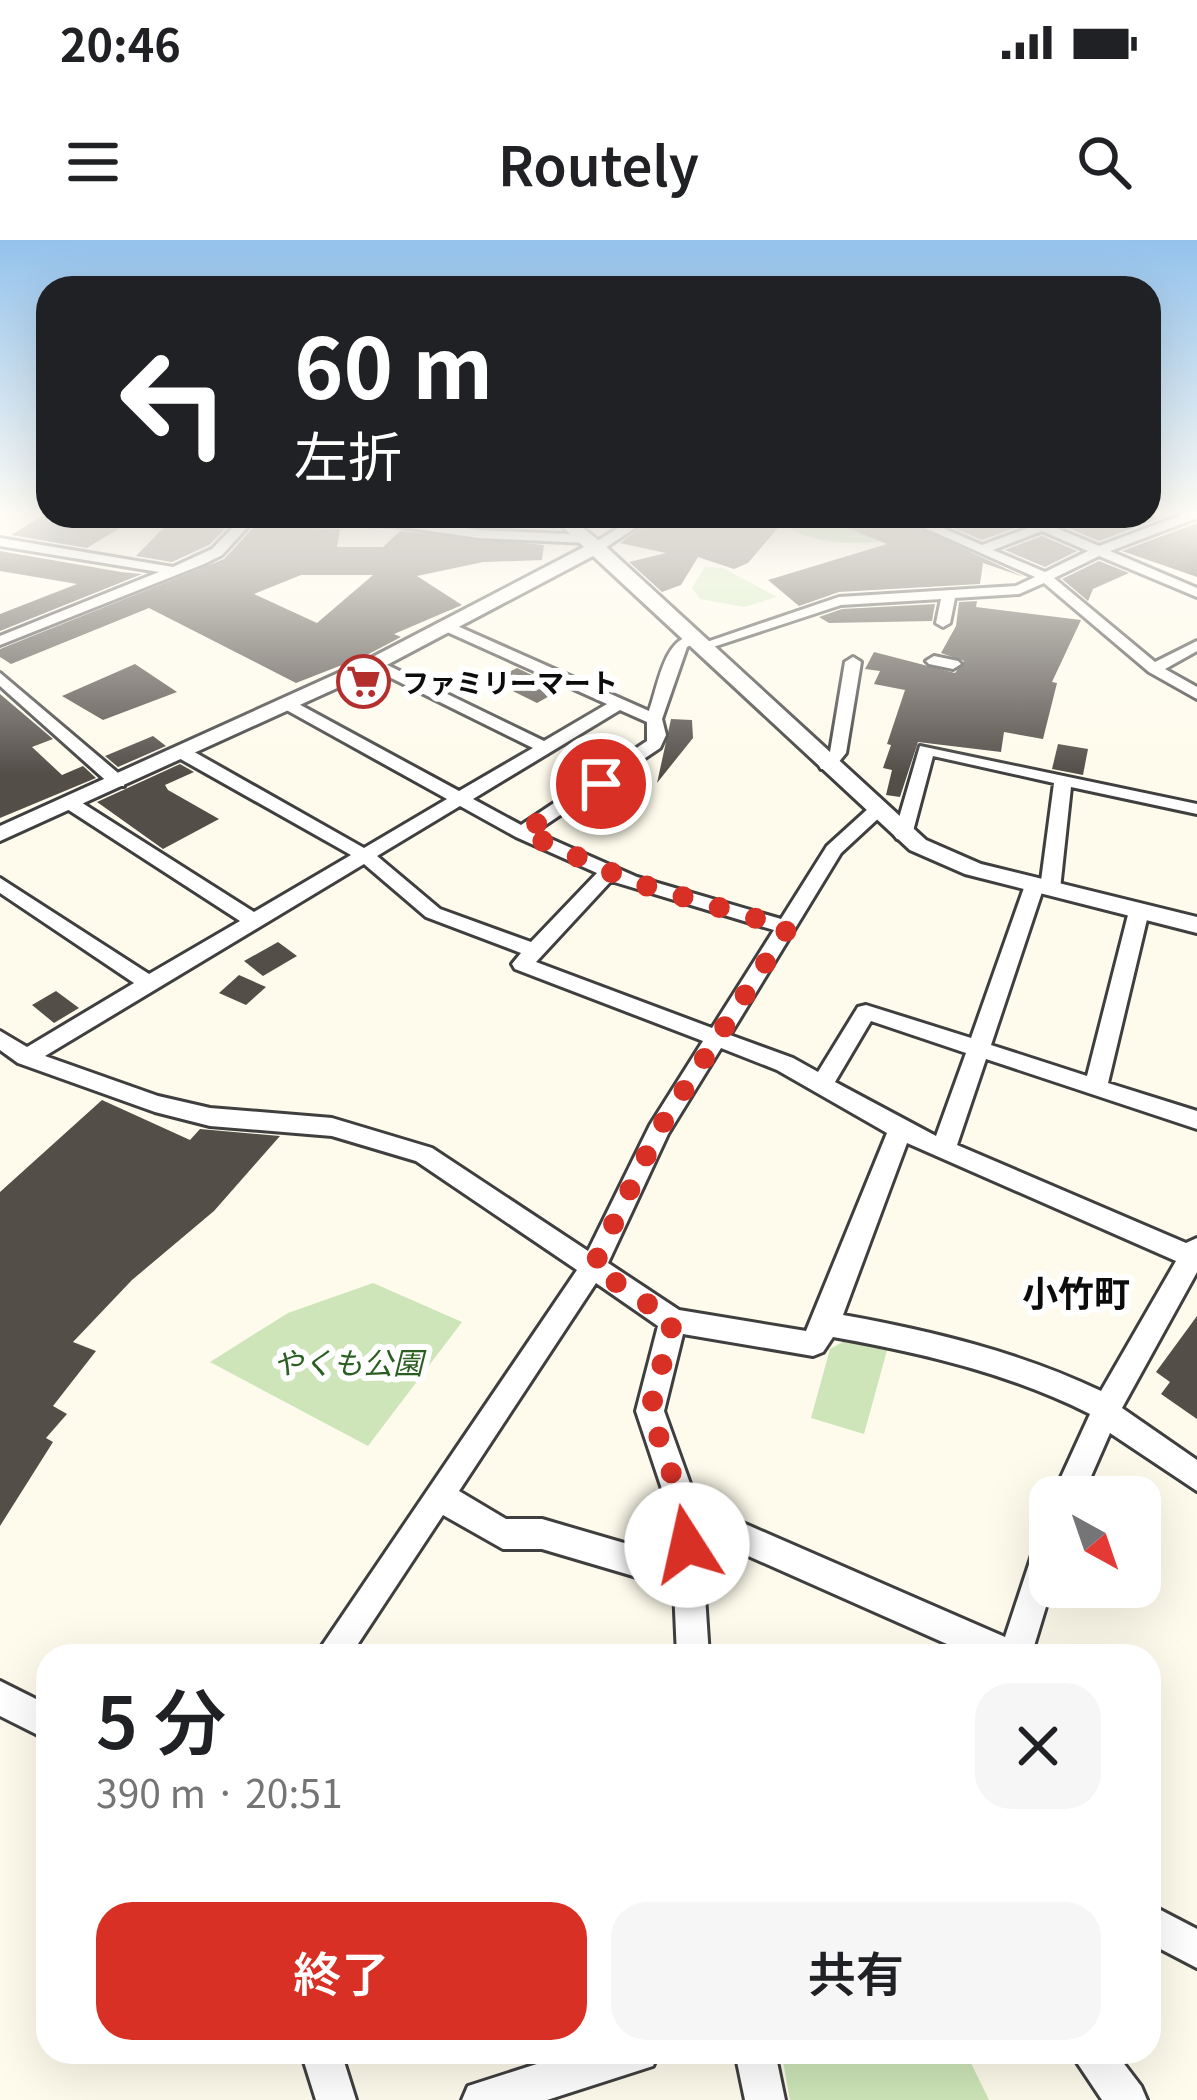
<!DOCTYPE html>
<html lang="ja">
<meta charset="utf-8">
<style>
body{margin:0;font-family:Georgia,"Noto Sans JP",serif;background:#f6f6f6;color:#202124;height:100vh;display:flex;flex-direction:column;font-size:45px;white-space:nowrap}
*{box-sizing:border-box;margin:0}
p{font-size:39px;color:#757577}
.icon{flex:none;width:66px;height:66px;fill:none;stroke:currentColor;stroke-width:2;stroke-linecap:round;stroke-linejoin:round}
.map{position:relative;flex:1;overflow:hidden}
.details{position:absolute;left:36px;top:1404px;width:1125px;height:420px;display:flex;flex-direction:column;background:#fff;border-radius:36px;box-shadow:0 12px 48px #0002}
.details>*{flex:none}
.banner{position:absolute;left:36px;top:36px;width:1125px;height:252px;border-radius:36px;box-shadow:0 12px 48px #0002;background:#202124;color:#fff;overflow:hidden}
.needle{width:78px;rotate:140deg}
.controls{position:absolute;left:1029px;top:1236px;display:grid;gap:24px}
.controls a{display:grid;place-items:center;width:132px;height:132px;border-radius:24px;background:#fff;box-shadow:0 12px 48px #0002;font-size:60px}
.pin{position:absolute;display:grid;place-items:center;width:102px;height:102px;color:#fff;margin:-51px;border:6px solid #fff;border-radius:50%;box-shadow:0 3px 12px #0007}
.me{position:absolute;width:132px;margin:-66px;rotate:350deg;stroke-linejoin:round;filter:drop-shadow(0 0 9px #0008)}
.turn{display:flex;align-items:center;gap:42px;height:252px;padding:0 60px;font-size:54px}
.turn .icon{width:156px;height:156px;stroke-width:2.5}
.turn b{display:block;font-size:84px;line-height:102px}
.round{display:grid;place-items:center;flex:none;width:126px;height:126px;border-radius:36px;background:#f6f6f6}
.overview{display:flex;align-items:center;justify-content:space-between;height:204px;padding:0 60px}
h1{font-size:72px;font-weight:600;line-height:90px}
.button{display:flex;gap:24px;margin-top:auto;padding:24px 60px}
.button a{flex:1;height:138px;border-radius:36px;background:#d93025;color:#fff;font-size:48px;font-weight:600;line-height:138px;text-align:center}
.button a+a{background:#f6f6f6;color:#202124}
.status{display:flex;justify-content:space-between;align-items:center;height:84px;padding:0 60px;background:#fff;direction:ltr}
.status svg{height:33px;fill:currentColor}
header{display:flex;justify-content:space-between;align-items:center;height:156px;padding:0 60px;background:#fff;font-size:54px;font-weight:600}
.map>svg:first-child{display:block}
</style>
<div class="status"><b>20:46</b><svg viewBox="0 0 49 12"><path d="M0 12V9h3v3zM5 12V6h3v6zM10 12V3h3v9zM15 12V0h3v12zM26 1h20v11H26zM47 4h2v5h-2z"/></svg></div>
<header><svg class="icon" aria-label="menu" viewBox="0 0 24 24"><path d="M4 6h16M4 12h16M4 18h16"/></svg>Routely<svg class="icon" aria-label="search" viewBox="0 0 24 24"><circle cx="10" cy="10" r="6"/><path d="M15 15l6 6"/></svg></header>
<div class="map">
<svg width="1197" height="1860" viewBox="0 0 1197 1860">
<rect width="100%" height="100%" fill="#fefbec"/>
<g fill="#cde5b8">
<path d="M705 327 723 328 777 357 744 367 700 359 692 348Z"/>
<path d="M373 1043 462 1082 368 1206 210 1122 288 1073Z"/>
<path d="M850 1098 889 1103 864 1194 811 1178 830 1109Z"/>
<path d="M969 1819 989 1860H790L783 1821Z"/>
</g>
<path fill="#b1d599" d="M777 276H894L924 289C892 308 801 311 777 276Z"/>
<g fill="#544e49" fill-rule="evenodd">
<path d="M42 276H139L87 308 11 295Z"/>
<path d="M175 276H209L236 278 209 305 172 322 136 316Z"/>
<path d="M477 276H547L558 289 453 282 479 283Z"/>
<path d="M657 276H788L748 323 734 329 698 317 681 345 662 352 629 322 666 313 620 303Z"/>
<path d="M819 276H894L1024 337 983 323 980 344 839 352 799 366 768 340 887 304Z"/>
<path d="M926 276H1007L1020 286 982 300Z"/>
<path d="M1040 276H1166L1099 301Z"/>
<path d="M1197 283V337L1122 311Z"/>
<path d="M255 286 340 289 337 307H383L400 291 544 305 542 320 483 322 417 336 462 365 394 394 401 397 365 416 296 443 149 368 11 424 0 417V409L224 319ZM301 335H373L317 383 254 354Z"/>
<path d="M1042 296 1077 311 1045 327 1005 310Z"/>
<path d="M0 311 121 332 142 334 0 391V374L77 344 0 331Z"/>
<path d="M1099 321 1129 333 1093 349 1088 361 1062 339Z"/>
<path d="M977 361 976 367 1081 380 1052 442 1057 443 1043 499 1004 492 1001 512 918 502 900 557 886 555 892 530 883 528 891 505 887 504 905 450 874 444 880 431 865 429 874 412 955 433 964 421 941 413 956 386 959 362Z"/>
<path d="M935 364 932 381 829 383 819 377 842 369Z"/>
<path d="M135 424 177 452 103 480 62 456Z"/>
<path d="M517 428 562 449 537 463 492 441Z"/>
<path d="M0 454 53 499 32 507 62 535 83 526 96 538 0 578Z"/>
<path d="M671 479 692 480 693 498 657 543Z"/>
<path d="M153 496 166 506 118 527 105 516Z"/>
<path d="M1058 504 1088 509 1083 535 1052 529Z"/>
<path d="M180 524 194 532 165 545 168 550 219 579 163 609 97 562Z"/>
<path d="M278 702 297 716 263 736 244 721Z"/>
<path d="M239 735 266 747 246 765 219 753Z"/>
<path d="M56 751 79 768 54 783 32 765Z"/>
<path d="M102 860 190 900 200 889 280 896 214 971 132 1040 73 1102 96 1111 53 1166 67 1174 46 1198 53 1202 0 1286V952Z"/>
<path d="M1197 1076V1179L1161 1154 1170 1142 1156 1132Z"/>
</g>
<g fill="none" stroke-linecap="round" stroke-linejoin="round">
<defs>
<g id="minor">
<path d="M1187 273H1197V278L1110 311 1197 348V357L1099 316 1054 338 1155 422 1197 401V411L1165 429 1197 447V459L1149 432 1044 343 1019 354 955 358 950 383 943 387 936 383 941 359 841 365 707 409 695 406 839 357 1016 346 1035 337 898 276H915L982 305 1031 287 1011 276H1028L1099 306ZM1042 291 1088 311 1045 332 993 310Z"/>
<path d="M244 276 395 278 479 290 587 295 594 299 587 303 479 298 395 286 253 281 222 315 204 324 0 405V396L159 332 0 306V298L173 327 212 309Z"/>
<path d="M638 276H653L602 310H592V304Z"/>
<path d="M445 385H455L649 471C659 444 664 394 698 395V401L687 407 662 479 666 495 660 508 535 592 637 637 781 679 827 606 870 567H882V575L841 613 730 795 793 818 818 832 858 767 866 765 971 798 1025 645 1028 641H1041L1054 543 933 516 912 595 903 600 897 599 894 595 920 506 1197 564V574L1071 547 1060 649 1050 655 1042 652 991 805 1087 836 1129 671 1132 667H1146L1149 671 1108 843 1197 871V889L986 819 957 905 1186 1003 1197 998V1032L1122 1168 1197 1220V1251L1110 1193 1082 1257H1052L1090 1174C1008 1133 922 1113 833 1097L823 1112 813 1116 683 1094 664 1171 697 1263 1005 1397 1039 1294 1050 1290 1052 1347 1031 1416H974L701 1295 709 1416H677L674 1348 542 1309H503L443 1275 350 1416H315L577 1030 416 921 332 896 210 886 155 872 18 823 0 810V791L27 807 134 743 0 653V638L149 734 240 681 64 567V559H76L254 672 351 615 177 517V509H189L364 608 447 559 281 467V461H293L459 551 533 508 369 427V421H379L544 501 607 464 445 391ZM620 470 647 482V501L521 585 473 559ZM460 566 516 597 597 633 531 702 440 669 377 616ZM364 624 426 677 521 713 512 724 515 729 703 801 650 885 588 1011 432 908 332 878 210 868 158 856 45 816ZM611 641 774 690 712 788 536 722ZM871 781 966 813 936 896 835 842ZM721 808 777 830 887 893 806 1091 679 1070 608 1023 668 894ZM907 903 1176 1021 1101 1151C1019 1112 932 1091 843 1075ZM596 1043 658 1086 636 1171 670 1273 672 1317 542 1279H506L459 1251Z"/>
<path d="M934 416 958 421 961 424 953 429 929 424 926 421Z"/>
<path d="M853 417 861 422 846 513 833 529H821L819 525 830 512 845 422Z"/>
<path d="M0 433 124 538V546H112L0 446Z"/>
<path d="M0 1441 48 1465V1500L0 1476Z"/>
<path d="M1149 1664 1197 1689V1728L1149 1703Z"/>
<path d="M301 1812H341L356 1860H316Z"/>
<path d="M574 1812H659L653 1826 547 1860H462L468 1846Z"/>
<path d="M735 1812H775L785 1860H745Z"/>
<path d="M1070 1812H1115L1141 1846 1147 1860H1102Z"/>
</g>
<path id="tertiary" d="M551 276H568L603 304 926 600 981 624 1197 677V693L965 634 910 610 593 316 381 428 0 601V586L367 420 584 307Z"/>
</defs>
<use href="#minor" stroke="#3f3f3f" stroke-width="6"/>
<use href="#tertiary" stroke="#3f3f3f" stroke-width="6"/>
<use href="#minor" fill="#fff" fill-rule="evenodd"/>
<use href="#tertiary" fill="#fff" fill-rule="evenodd"/>
</g>
<linearGradient id="sky" x2="0" y2="1"><stop stop-color="#93c2ec"/><stop offset="0.51" stop-color="#fffdf6"/><stop offset="1" stop-color="#fffdf6" stop-opacity="0"/></linearGradient>
<rect width="1197" height="534" fill="url(#sky)"/>
<g fill="none" stroke-linecap="round" stroke-linejoin="round">
<path stroke="#d93025" stroke-width="21" stroke-dasharray="0 37.8" d="M601 544 523 592 630 641 788 688 658 891 593 1027 673 1081 650 1171 685 1273 687 1305"/>
</g>
<defs>
<symbol id="supermarket-ring" viewBox="-11 -11 22 22"><circle r="9.5" fill="#fff" stroke="#b22f2e" stroke-width="1.5"/><path d="M-6-5.5h2.5l.6 2H6L4.5 2H-2.5L-4.4-4H-6ZM-1.5 3.2a1.3 1.3 0 1 0 .1 0ZM3 3.2a1.3 1.3 0 1 0 .1 0Z" fill="#b22f2e"/></symbol>
</defs>
<g fill-rule="evenodd">
<use href="#supermarket-ring" x="334" y="412" width="59" height="59"/>
</g>
<g text-anchor="middle" dominant-baseline="central" stroke-width="12" stroke-linejoin="round" paint-order="stroke">
<g font-size="27" font-weight="bold" fill="#0c0c0c" stroke="#fff" text-anchor="start">
<text x="402" y="441">ファミリーマート</text>
</g>
<g font-size="30" font-style="italic" fill="#2b5f21" stroke="#fff">
<text x="348" y="1121">やくも公園</text>
</g>
<g font-size="36" font-weight="bold" fill="#0c0c0c" stroke="#fff">
<text x="1076" y="1051">小竹町</text>
</g>
</g>
</svg>
<div class="controls">
<a><svg class="needle" viewBox="-14 -14 28 28"><path d="M0-13l5 13h-10z" fill="#e53935"/><path d="M0 13l5-13h-10z" fill="#757577"/></svg></a>
</div>
<div class="pin" style="left:601px;top:544px;background:#d93025"><svg class="icon" aria-label="arrive" viewBox="0 0 24 24"><path d="M6 21V4h12l-3 4 3 4H6"/></svg></div>
<svg class="me" style="left:687px;top:1305px" viewBox="-20 -20 40 40"><circle r="19" fill="#fff"/><path d="M0-13L10 11 0 6-10 11z" fill="#d93025"/></svg>
<div class="banner">
<div class="turn"><svg class="icon" aria-label="left" viewBox="0 0 24 24"><path d="M17 20v-9H6M10 6l-5 5 5 5"/></svg><div><b>60 m</b>左折</div></div>
</div>
<section class="details">
<div class="overview"><div><h1>5 分</h1><p>390 m · 20:51</p></div><a class="round"><svg class="icon" aria-label="close" viewBox="0 0 24 24"><path d="M6 6l12 12M18 6L6 18"/></svg></a></div>
<div class="button"><a>終了</a><a>共有</a></div>
</section>
</div>
